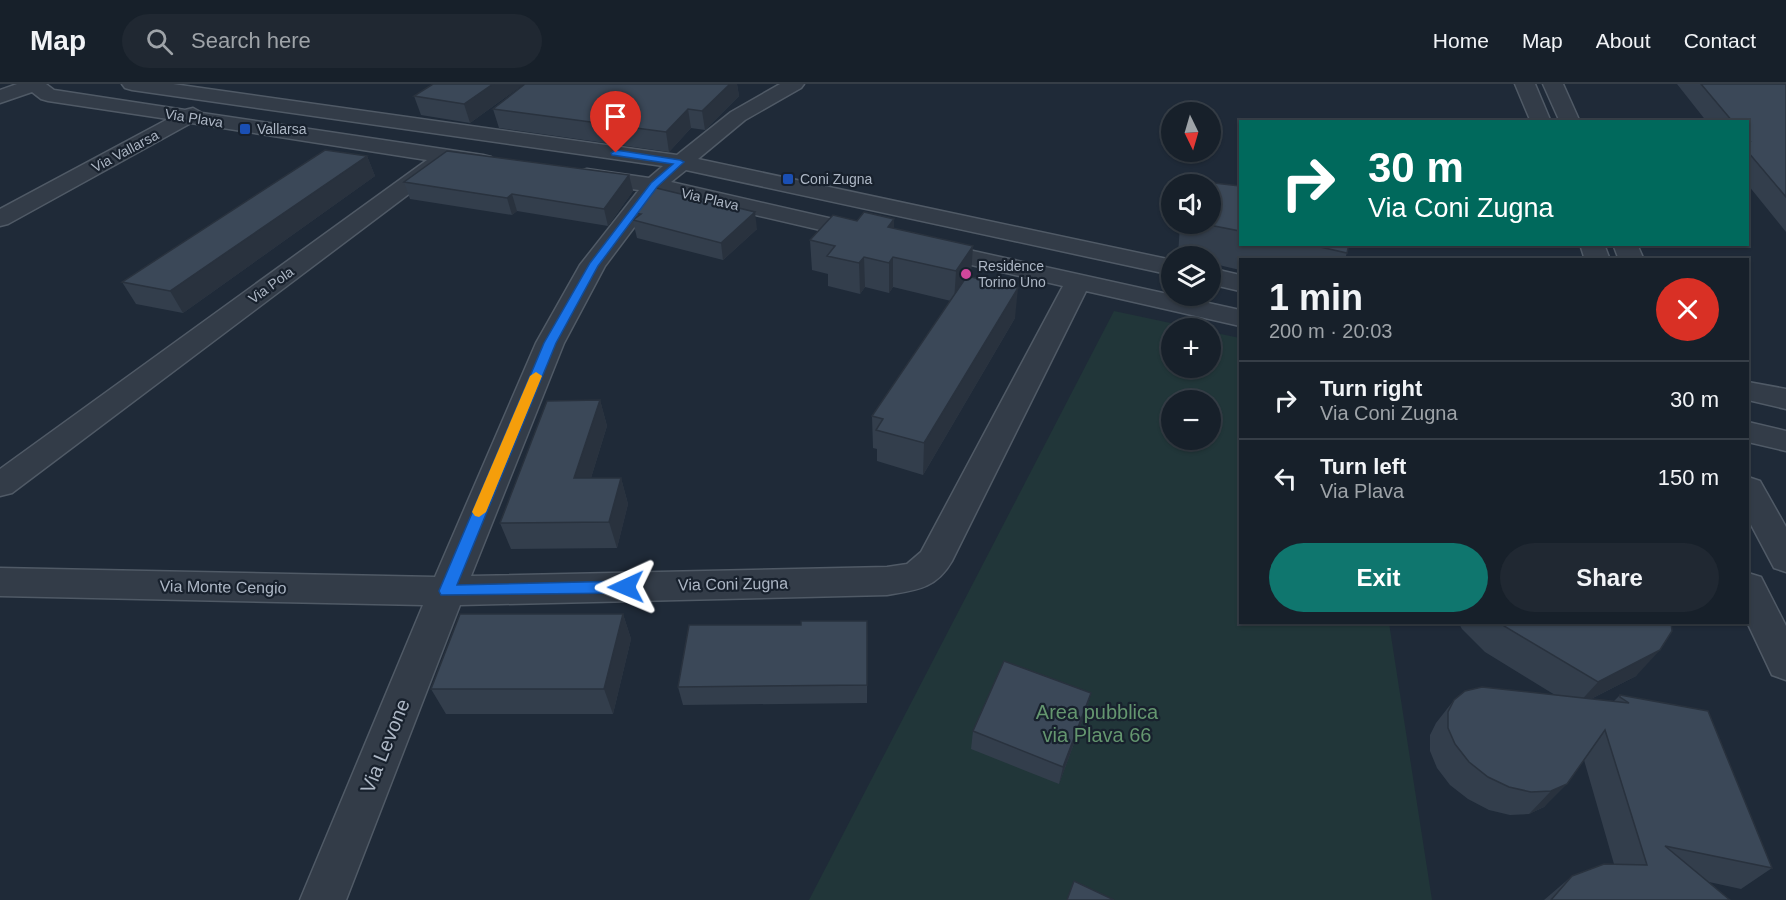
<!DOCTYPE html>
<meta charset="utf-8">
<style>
body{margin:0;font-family:Helvetica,sans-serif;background:#202832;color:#f1f3f6;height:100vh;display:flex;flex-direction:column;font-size:22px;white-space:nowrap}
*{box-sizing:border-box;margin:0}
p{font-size:20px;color:#9ea3a8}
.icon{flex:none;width:33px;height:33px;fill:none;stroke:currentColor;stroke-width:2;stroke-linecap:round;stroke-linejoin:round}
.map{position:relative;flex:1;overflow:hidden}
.sheet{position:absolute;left:1239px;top:174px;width:510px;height:366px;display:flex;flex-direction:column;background:#17202a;border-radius:0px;box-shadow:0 2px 4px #0004,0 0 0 2px #363e47}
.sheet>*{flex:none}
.hud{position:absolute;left:1239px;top:36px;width:510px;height:126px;border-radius:0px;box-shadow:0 2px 4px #0004,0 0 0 2px #363e47;background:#00695c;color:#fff;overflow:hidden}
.needle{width:39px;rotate:175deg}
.buttons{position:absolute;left:1161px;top:18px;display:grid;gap:12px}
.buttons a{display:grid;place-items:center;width:60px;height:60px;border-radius:50%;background:#17202a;box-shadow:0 2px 4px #0004,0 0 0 2px #363e47;font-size:30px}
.pin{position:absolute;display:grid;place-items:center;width:51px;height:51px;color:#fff;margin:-62px -26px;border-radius:50% 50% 50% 0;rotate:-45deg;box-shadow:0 0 6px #0007}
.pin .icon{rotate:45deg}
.me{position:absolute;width:66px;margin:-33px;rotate:269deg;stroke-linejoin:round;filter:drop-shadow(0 0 4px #0008)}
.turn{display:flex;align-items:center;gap:21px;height:126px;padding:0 30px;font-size:27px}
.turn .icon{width:78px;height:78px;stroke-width:2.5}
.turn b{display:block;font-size:42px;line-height:51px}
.round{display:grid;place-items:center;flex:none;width:63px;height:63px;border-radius:32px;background:#202832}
.head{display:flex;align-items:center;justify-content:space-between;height:102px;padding:0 30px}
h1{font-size:36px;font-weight:600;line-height:45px}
.action{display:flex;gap:12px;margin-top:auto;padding:12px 30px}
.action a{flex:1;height:69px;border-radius:36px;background:#0f766e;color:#fff;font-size:24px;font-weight:600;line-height:69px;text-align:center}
.action a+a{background:#202832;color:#f1f3f6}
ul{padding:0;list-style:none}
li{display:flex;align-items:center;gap:18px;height:78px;padding:0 30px;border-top:2px solid #363e47}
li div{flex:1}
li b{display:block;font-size:22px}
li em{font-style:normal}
header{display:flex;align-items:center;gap:36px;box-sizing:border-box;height:84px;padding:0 30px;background:#17202a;border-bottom:2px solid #363e47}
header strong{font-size:28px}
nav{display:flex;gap:33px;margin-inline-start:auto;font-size:21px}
.search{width:420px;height:54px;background:#202832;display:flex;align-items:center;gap:15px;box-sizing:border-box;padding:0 21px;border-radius:33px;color:#9ea3a8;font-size:22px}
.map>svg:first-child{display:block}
</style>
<header>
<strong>Map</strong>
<div class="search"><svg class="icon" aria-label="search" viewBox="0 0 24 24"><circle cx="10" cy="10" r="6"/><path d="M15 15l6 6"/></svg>Search here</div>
<nav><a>Home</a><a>Map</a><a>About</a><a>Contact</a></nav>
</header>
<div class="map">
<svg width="1786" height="816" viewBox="0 0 1786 816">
<rect width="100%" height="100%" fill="#1f2a38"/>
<path fill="#213639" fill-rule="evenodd" d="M1114 227 1194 244H1172V284H1210L1211 248 1240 254V538L1389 539 1432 816H809ZM1172 316H1210V356H1172Z"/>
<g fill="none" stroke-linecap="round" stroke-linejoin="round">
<defs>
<g id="minor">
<path d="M17 0H46L54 6 185 26 193 24 202 29 483 71 491 73 494 78 491 83 483 85 450 79 12 409 0 412V385L427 76 191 39 8 140 0 142V125L168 35 48 17 41 15 32 8 0 19V6Z"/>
<path d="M122 0H173L677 71 731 28 780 0H804L801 4 745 36 698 75 1172 176V191L686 86 671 98 868 143 877 145 880 150 877 155 868 157 660 109 605 182 564 259 471 492 887 483 907 480 921 468 1063 202 919 169 916 164 919 159 928 157 1240 226V242L1086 207 952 477C936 505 916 506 887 511L460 521 346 816H300L423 521 0 512V484L435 493 536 259 580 181 639 106 587 99 579 97 576 92 579 87 587 85 649 94 663 82 132 6 125 4Z"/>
<path d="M1515 0H1535L1551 38H1531Z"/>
<path d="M1543 0H1563L1580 38H1560Z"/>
<path d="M1580 160H1604L1610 176H1585Z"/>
<path d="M1613 160H1637L1644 176H1619Z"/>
<path d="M1210 184 1240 191V207L1210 200Z"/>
<path d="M1748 298 1786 305V325L1748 316Z"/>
<path d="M1748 338 1786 347V367L1748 358Z"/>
<path d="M1748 393 1760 397 1786 443V488L1774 484 1748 435Z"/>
<path d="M1748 489 1761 493 1786 542V596L1772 591 1747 538Z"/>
</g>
</defs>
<use href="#minor" stroke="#505a66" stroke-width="3"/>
<use href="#minor" fill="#333c48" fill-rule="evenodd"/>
</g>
<g fill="#333e4c">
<path d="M433 0H524L470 39 421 31 414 12Z"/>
<path d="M525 0H737L739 12 705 46 691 44 669 68 499 44 493 25Z"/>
<path d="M1677 0H1786V148L1748 101V38H1707Z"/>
<path d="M367 72 375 92 183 229 136 220 122 198Z"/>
<path d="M629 91 633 107 608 142 517 127 512 131 410 115 404 98Z"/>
<path d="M1188 96 1240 102V160H1349L1345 176H1240V186L1210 179V172H1178L1180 140H1210V100H1187Z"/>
<path d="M631 129 757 145 723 176 637 154Z"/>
<path d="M894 145 971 192V193L1015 234 923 391 877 377V365L873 364 872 332 951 217 893 203 889 209 865 203 860 210 828 202V190L812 186 810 156Z"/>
<path d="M600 316 607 342 591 394H621L628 420 617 464 511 465 500 439Z"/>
<path d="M623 530 631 555 613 630H446L431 605Z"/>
<path d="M867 537V619L683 621 678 603 801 541Z"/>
<path d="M1458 538H1671L1636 592 1591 615 1614 617 1620 611 1708 627 1772 784 1741 805 1709 798 1730 816H1544L1572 792 1614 780 1584 676 1544 723 1529 730 1510 731 1489 726 1468 715 1450 701 1437 684 1430 667V651L1436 639 1454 616 1555 611 1485 568 1462 545Z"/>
<path d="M1091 609 1086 627 1059 700 971 665 973 647Z"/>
</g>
<g fill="#29323e">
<path d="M493 0H524L470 39 464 20Z"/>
<path d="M730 0H737L739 12 705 46 702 27Z"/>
<path d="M688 25 691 44 669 68 666 48Z"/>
<path d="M367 72 375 92 183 229 170 207Z"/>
<path d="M629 91 633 107 608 142 604 125Z"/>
<path d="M512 110 517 127 512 131 507 114Z"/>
<path d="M755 128 757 145 723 176 721 159Z"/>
<path d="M894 135V165L888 143Z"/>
<path d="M973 162 971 192 954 218 956 187Z"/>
<path d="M864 173 865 203 860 210 859 179Z"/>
<path d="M893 173V203L889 209V179Z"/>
<path d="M1018 204 1015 234 923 391 924 359Z"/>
<path d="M600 316 607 342 583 420 574 394Z"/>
<path d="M621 394 628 420 617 464 609 438Z"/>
<path d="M623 530 631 555 613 630 604 605Z"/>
<path d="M867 537 868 555 867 619Z"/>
<path d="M1660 566 1636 592 1575 623 1598 598Z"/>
<path d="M1091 609 1086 627 1059 700 1063 683Z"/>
<path d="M1567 700 1544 723 1529 730 1551 707Z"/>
</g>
<g fill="#3b4858" stroke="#29323e" stroke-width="1.5">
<path d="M433 0H493L464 20 414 12Z"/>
<path d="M525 0H730L702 27 688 25 666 48 493 25Z"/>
<path d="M1701 0H1786V113L1748 68V57H1750L1748 55V38H1733Z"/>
<path d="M325 66 367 72 170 207 122 198Z"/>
<path d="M447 67 629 91 604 125 512 110 507 114 404 98Z"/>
<path d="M1188 96 1240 102V147L1204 140H1210V100H1188Z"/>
<path d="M652 103 755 128 721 159 633 136 641 130 631 129Z"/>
<path d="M864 128 894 135 888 143 973 162 956 187 893 173 889 179 864 173 859 179 827 172 835 162 810 156 833 131 857 137Z"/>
<path d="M1307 160H1349L1347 169Z"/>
<path d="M967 192 1018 204 924 359 876 346 883 335 872 332Z"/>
<path d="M600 316 574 394H621L609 438 500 439 547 317Z"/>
<path d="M460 530H623L604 605H431Z"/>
<path d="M801 537H867V601L678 603 689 541H801Z"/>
<path d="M1500 538H1671L1672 547 1660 566 1598 598 1504 542Z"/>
<path d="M1004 577 1091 609 1063 683 973 647Z"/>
<path d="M1482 603 1629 619 1620 613V611L1708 627 1772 784 1665 762 1730 816H1551L1572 792 1604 780 1647 781 1605 646 1567 700 1551 707 1531 708 1509 703 1488 693 1469 678 1455 660 1448 644V628L1454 616 1465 607Z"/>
<path d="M1074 797 1114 816H1067Z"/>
</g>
<path fill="#1a73e8" stroke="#114b97" stroke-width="1.5" d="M616 66 680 76 684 78 657 103 598 182 556 259 457 501 626 497 631 499 634 503 631 507 626 509 441 511 439 507 544 259 590 179 651 99 673 80 612 71 611 69Z"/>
<path fill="#f59e0b" d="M536 288 542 292 486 428 479 433 475 432 472 428 530 292Z"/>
<g fill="#1a4fb4" stroke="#18212d" stroke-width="2">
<rect x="239" y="39" width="12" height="12" rx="3"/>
<rect x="782" y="89" width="12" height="12" rx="3"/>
</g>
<circle fill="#d1479c" stroke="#18212d" stroke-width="2" cx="966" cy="190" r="6"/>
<g text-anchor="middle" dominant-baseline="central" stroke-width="4.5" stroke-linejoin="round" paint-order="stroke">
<g font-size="14" fill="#adb7c5" stroke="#18212d">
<text transform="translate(194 34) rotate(9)">Via Plava</text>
<text transform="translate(125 67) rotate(-28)">Via Vallarsa</text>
<text transform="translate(710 115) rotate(13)">Via Plava</text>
<text transform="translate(271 201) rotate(-36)">Via Pola</text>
</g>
<g font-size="14" fill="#adb7c5" stroke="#18212d" text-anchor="start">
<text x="257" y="45">Vallarsa</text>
<text x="800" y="95">Coni Zugna</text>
<text x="978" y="182">Residence<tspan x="978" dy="16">Torino Uno</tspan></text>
</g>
<g font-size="16" fill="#adb7c5" stroke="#18212d">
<text transform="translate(733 500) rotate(-1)">Via Coni Zugna</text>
<text transform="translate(223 503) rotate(1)">Via Monte Cengio</text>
</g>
<g font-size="20" fill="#64966f" stroke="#18212d">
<text x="1097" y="628">Area pubblica<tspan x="1097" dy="23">via Plava 66</tspan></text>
</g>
<g font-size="20" fill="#adb7c5" stroke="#18212d">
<text transform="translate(385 662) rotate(-68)">Via Levone</text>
</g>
</g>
</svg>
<div class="buttons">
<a><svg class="needle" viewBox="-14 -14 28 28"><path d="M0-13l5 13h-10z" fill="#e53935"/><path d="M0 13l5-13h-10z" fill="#9ea3a8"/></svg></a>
<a><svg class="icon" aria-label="sound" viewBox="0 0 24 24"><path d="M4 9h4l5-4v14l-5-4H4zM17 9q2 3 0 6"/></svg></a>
<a><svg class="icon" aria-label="layers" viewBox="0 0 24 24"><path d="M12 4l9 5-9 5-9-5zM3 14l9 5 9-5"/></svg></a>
<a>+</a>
<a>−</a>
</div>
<div class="pin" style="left:616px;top:69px;background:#d93025"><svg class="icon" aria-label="arrive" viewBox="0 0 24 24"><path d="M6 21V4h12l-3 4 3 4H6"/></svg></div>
<svg class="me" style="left:626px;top:503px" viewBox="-20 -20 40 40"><path d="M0-17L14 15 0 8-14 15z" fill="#1a73e8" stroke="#fff" stroke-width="4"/></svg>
<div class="hud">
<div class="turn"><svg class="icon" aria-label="right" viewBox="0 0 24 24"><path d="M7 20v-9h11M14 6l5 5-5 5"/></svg><div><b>30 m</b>Via Coni Zugna</div></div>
</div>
<section class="sheet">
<div class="head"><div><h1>1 min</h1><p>200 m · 20:03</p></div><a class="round" style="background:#d93025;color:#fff"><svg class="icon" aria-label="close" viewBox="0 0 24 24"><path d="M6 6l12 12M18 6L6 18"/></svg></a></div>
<ul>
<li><svg class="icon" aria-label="right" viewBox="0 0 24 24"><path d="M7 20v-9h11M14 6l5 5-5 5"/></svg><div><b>Turn right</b><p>Via Coni Zugna</p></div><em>30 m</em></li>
<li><svg class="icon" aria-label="left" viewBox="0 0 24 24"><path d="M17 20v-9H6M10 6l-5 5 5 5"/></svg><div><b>Turn left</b><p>Via Plava</p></div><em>150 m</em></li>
</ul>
<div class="action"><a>Exit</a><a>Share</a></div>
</section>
</div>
